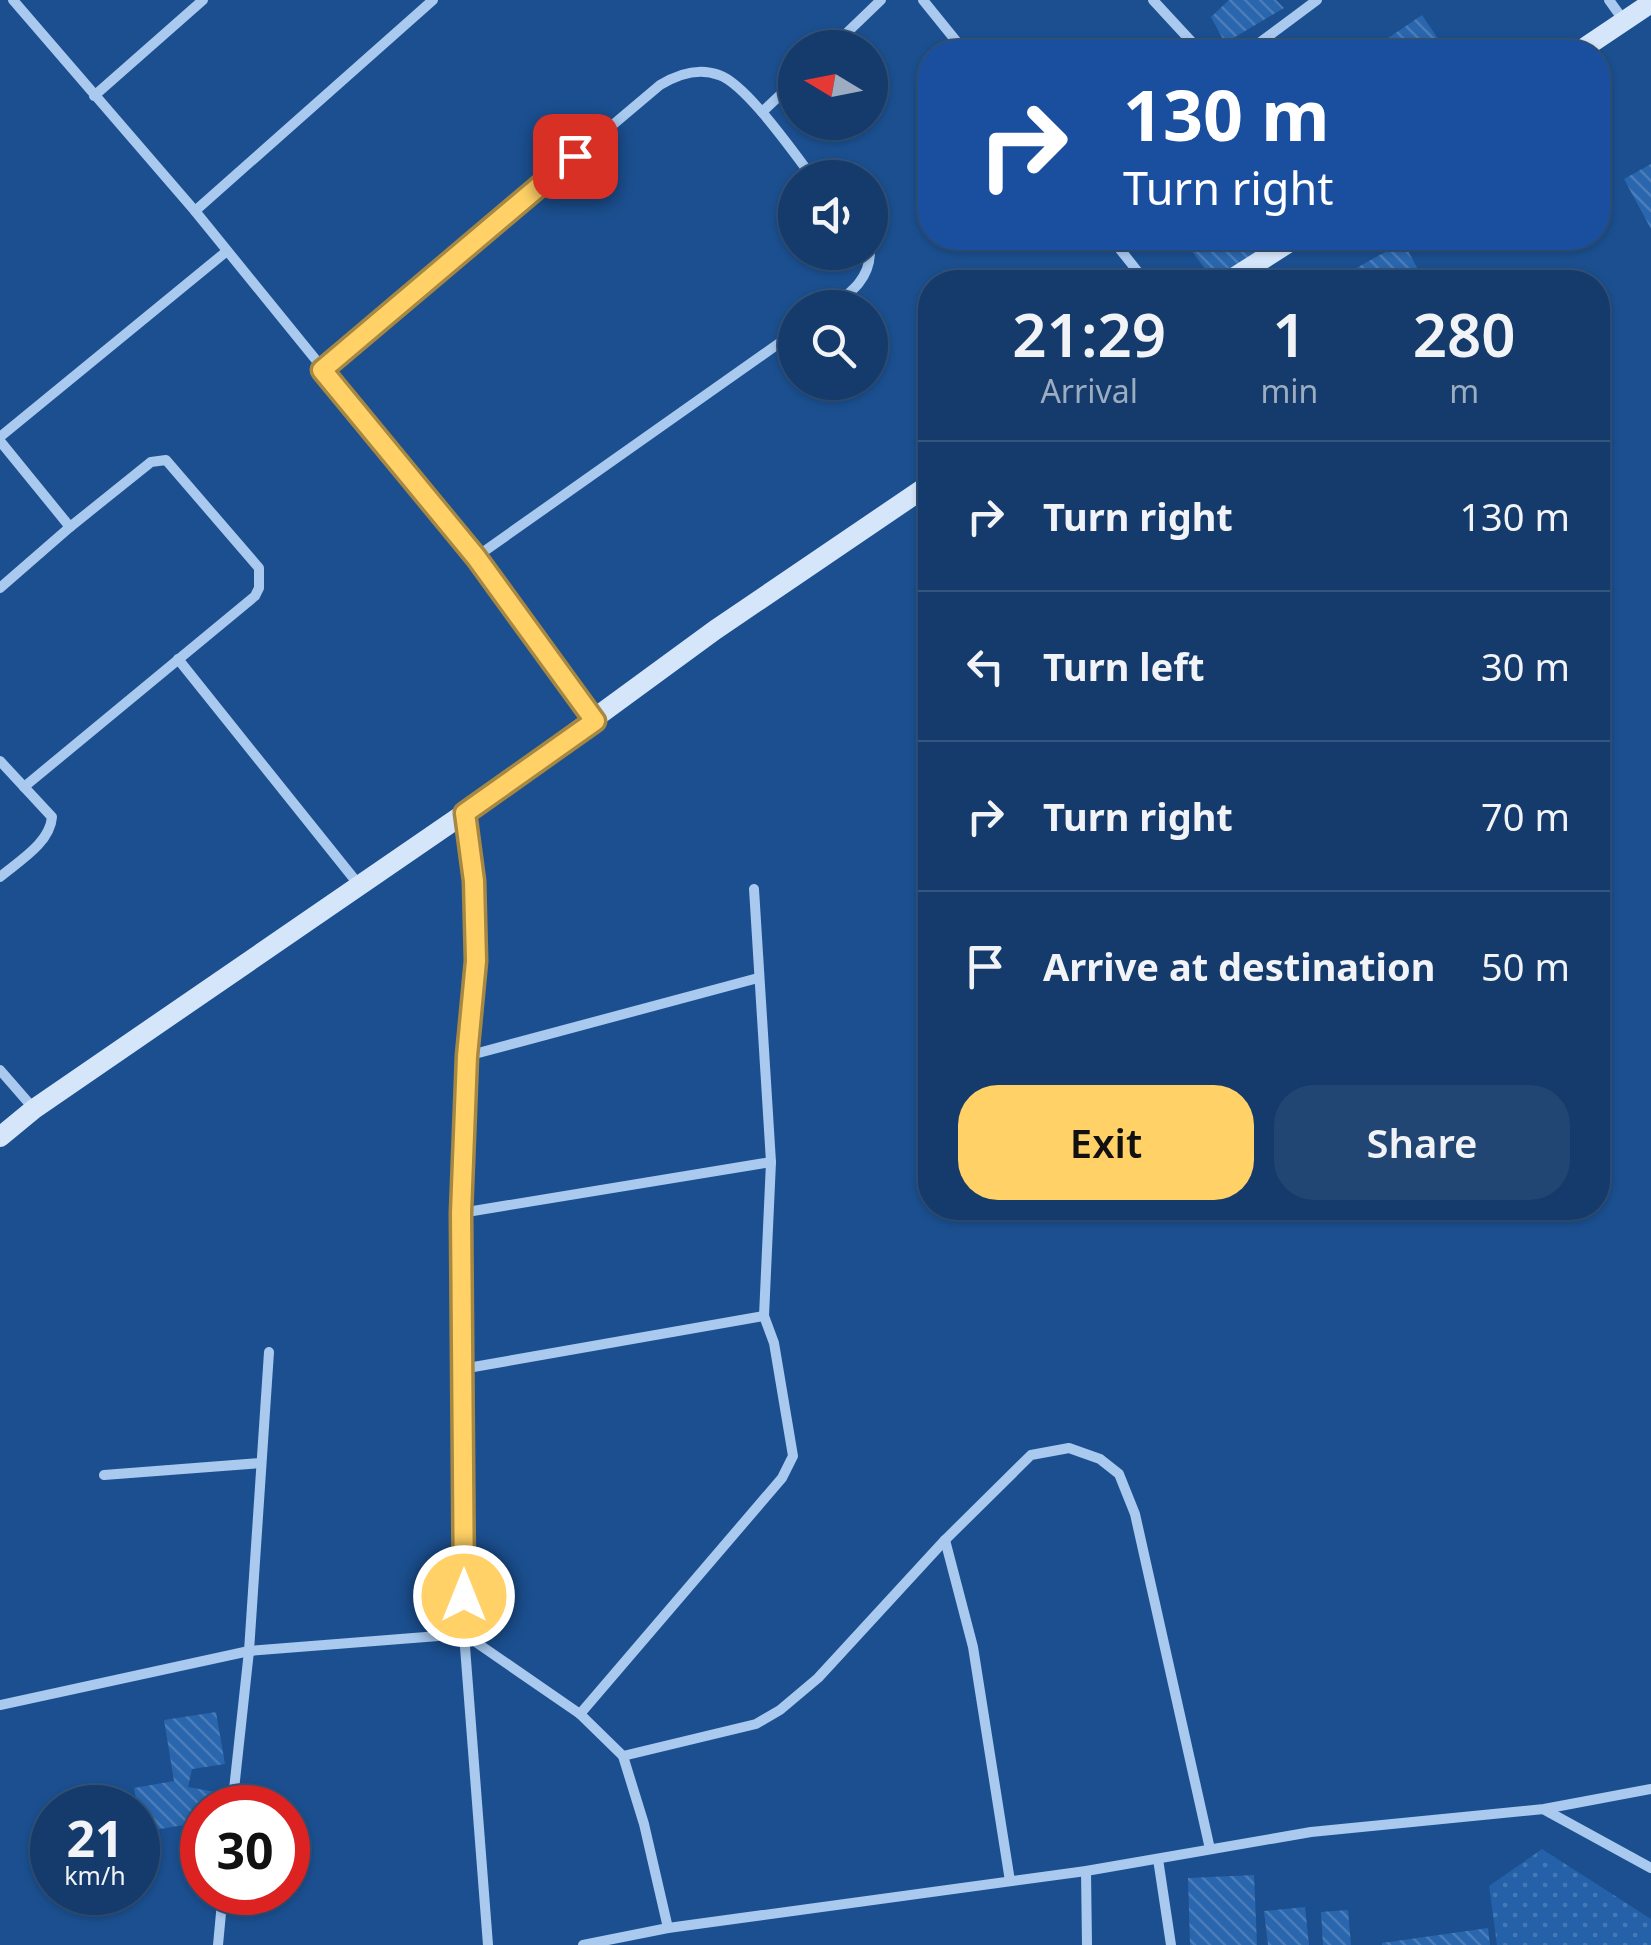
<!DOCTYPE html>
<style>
body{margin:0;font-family:"Noto Sans",sans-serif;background:#214673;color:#f1f3f6;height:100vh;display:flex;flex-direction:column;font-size:38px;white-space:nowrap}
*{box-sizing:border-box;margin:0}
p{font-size:32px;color:#9dadc1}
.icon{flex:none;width:55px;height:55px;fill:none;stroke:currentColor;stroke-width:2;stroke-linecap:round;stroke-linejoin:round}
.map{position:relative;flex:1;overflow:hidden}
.details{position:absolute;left:918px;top:270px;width:692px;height:950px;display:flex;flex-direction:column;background:#143b6b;border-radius:40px;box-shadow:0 2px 8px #0004,0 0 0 2px #33557e}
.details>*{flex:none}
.hud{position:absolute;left:918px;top:40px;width:692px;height:210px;border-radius:40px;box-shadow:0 2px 8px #0004,0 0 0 2px #33557e;background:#1a4fa0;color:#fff;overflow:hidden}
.needle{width:65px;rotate:280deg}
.buttons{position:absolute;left:778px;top:30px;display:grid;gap:20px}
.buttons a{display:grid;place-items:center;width:110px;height:110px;border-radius:50%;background:#143b6b;box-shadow:0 2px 8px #0004,0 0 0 2px #33557e;font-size:50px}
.speed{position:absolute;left:30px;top:1785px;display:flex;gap:20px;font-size:50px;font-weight:700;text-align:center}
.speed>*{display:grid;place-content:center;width:130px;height:130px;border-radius:50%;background:#143b6b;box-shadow:0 2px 8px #0004,0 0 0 2px #33557e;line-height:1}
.speed small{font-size:25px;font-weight:400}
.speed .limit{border:15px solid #d22;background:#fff;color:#111}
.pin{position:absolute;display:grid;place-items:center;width:85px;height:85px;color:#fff;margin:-42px;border-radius:20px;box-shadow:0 5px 15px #0006}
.me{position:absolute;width:110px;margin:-55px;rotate:0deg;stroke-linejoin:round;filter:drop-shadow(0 0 8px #0008)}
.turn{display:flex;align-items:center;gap:35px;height:210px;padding:0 40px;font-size:45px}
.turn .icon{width:130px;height:130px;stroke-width:2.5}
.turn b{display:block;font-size:70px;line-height:85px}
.eta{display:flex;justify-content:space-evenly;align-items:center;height:170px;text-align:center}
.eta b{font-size:60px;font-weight:600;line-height:70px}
.button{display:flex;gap:20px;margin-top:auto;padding:20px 40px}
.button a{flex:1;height:115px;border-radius:40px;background:#ffd166;color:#111;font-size:40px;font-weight:600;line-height:115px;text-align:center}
.button a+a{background:#214673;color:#f1f3f6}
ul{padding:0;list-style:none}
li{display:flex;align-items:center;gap:30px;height:150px;padding:0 40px;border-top:2px solid #33557e}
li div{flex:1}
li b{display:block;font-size:38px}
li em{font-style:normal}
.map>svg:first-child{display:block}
</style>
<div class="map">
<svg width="1651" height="1945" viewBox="0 0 1651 1945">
<defs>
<pattern id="grass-dots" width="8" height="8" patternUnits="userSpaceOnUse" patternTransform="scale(2.5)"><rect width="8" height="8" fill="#2461a8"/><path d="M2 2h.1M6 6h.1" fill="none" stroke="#4579b5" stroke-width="1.8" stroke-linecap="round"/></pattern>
<pattern id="building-back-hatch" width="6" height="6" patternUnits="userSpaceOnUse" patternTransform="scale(2.5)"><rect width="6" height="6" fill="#2a66ad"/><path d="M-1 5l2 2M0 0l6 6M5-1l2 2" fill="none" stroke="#4a7db9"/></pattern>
</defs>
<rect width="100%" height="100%" fill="#1b4f8f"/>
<path fill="url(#grass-dots)" d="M1542 1849 1651 1919V1945H1497L1489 1886Z"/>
<g fill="url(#building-back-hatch)">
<path d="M1229 0H1276L1284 8 1225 43 1211 17Z"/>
<path d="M1422 15 1447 52H1379L1375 47Z"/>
<path d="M1651 164V229L1624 179Z"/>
<path d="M1182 238H1278L1215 282Z"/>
<path d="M1403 242 1425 282H1348L1344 275Z"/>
<path d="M216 1712 225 1764 192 1769 188 1787 215 1792 212 1808H202V1822L142 1832 134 1788 174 1781 164 1720Z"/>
<path d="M1254 1875 1257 1945H1190L1188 1878Z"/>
<path d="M1305 1907 1309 1945H1268L1264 1911Z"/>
<path d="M1348 1910 1351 1945H1323L1321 1912Z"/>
<path d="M1488 1928 1490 1945H1382V1943Z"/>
</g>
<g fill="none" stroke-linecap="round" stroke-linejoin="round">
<g stroke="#a9c9ee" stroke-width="10">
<path d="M13 0 195 211 476 557 595 720"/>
<path d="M923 0 965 52"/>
<path d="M1153 0 1201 52"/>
<path d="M1609 0 1624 21"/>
<path d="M831 48 881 0"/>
<path d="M1247 52 1317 0"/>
<path d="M94 96 203 0"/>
<path d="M762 112 795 81"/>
<path d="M195 211 433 0"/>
<path d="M1111 238 1146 282"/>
<path d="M830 308C852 292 871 278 870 249"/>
<path d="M322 370 660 85C678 74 698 67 719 75 746 84 794 153 813 178"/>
<path d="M0 437 227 251"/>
<path d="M0 441 70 527 0 588"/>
<path d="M476 557 795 332"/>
<path d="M178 659 359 885"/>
<path d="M0 761 52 817C50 843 19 861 0 877"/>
<path d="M24 787 255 596 259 588V568L166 460 151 462 70 527"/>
<path d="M465 813 474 881 476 961 467 1056 461 1213 464 1634 488 1945"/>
<path d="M467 1056 758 978"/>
<path d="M0 1070 34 1109"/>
<path d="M461 1213 771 1162"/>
<path d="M462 1369 764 1316"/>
<path d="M104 1475 261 1463"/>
<path d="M945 1540 973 1647 1010 1881"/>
<path d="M0 1705 249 1651 464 1634 580 1714 623 1756 644 1824 668 1928"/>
<path d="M580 1714 782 1478 793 1456 774 1343 764 1316 771 1162 754 889"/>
<path d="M623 1756 756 1724 780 1710 818 1678 945 1540 1031 1455 1069 1448 1100 1459 1119 1474 1135 1514 1210 1849"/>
<path d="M232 1808 249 1651 269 1352"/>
<path d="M1545 1810 1651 1868"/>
<path d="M1158 1859 1171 1945"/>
<path d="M1086 1871 1087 1945"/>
<path d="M218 1945 223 1892"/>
<path d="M583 1945 668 1928 1086 1871 1311 1832 1544 1809 1651 1789"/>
</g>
<g stroke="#d6e6fa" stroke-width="20">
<path d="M1578 52 1651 3"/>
<path d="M1227 282 1296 238"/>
<path d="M0 1137 34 1109 465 813 715 630 930 484"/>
</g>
</g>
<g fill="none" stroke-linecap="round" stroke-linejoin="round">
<defs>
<path id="route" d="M464 1596 461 1213 467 1056 476 961 474 881 465 813 595 721 476 557 322 370 575 156"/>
</defs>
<use href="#route" stroke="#a68842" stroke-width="25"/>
<use href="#route" stroke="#ffd166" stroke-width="18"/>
</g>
</svg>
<div class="buttons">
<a><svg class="needle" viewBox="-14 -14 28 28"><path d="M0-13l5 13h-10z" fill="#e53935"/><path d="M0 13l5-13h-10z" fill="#9dadc1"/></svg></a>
<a><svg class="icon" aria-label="sound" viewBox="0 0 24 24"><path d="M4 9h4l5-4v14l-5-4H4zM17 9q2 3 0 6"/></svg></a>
<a><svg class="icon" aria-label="search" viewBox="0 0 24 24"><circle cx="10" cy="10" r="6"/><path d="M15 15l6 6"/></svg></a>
</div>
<div class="speed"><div>21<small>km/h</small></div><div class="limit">30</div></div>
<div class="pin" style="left:575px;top:156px;background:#d93025"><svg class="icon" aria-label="arrive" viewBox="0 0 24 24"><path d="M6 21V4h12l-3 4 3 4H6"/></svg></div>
<svg class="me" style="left:464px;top:1596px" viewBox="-20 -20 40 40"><circle r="17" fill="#ffd166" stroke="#fff" stroke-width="3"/><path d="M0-11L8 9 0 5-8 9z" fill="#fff"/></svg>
<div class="hud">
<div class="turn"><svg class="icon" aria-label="right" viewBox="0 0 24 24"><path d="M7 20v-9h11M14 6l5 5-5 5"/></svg><div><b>130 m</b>Turn right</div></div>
</div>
<section class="details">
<div class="eta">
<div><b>21:29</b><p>Arrival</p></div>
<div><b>1</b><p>min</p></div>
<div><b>280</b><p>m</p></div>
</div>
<ul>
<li><svg class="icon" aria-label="right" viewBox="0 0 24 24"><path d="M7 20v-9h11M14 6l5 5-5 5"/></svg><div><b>Turn right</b></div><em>130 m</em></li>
<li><svg class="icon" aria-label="left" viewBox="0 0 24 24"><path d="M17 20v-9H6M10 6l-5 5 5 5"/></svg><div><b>Turn left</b></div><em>30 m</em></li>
<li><svg class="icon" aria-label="right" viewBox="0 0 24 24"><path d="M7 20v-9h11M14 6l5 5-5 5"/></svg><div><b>Turn right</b></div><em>70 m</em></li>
<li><svg class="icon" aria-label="arrive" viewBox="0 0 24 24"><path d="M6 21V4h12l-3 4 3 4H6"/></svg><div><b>Arrive at destination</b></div><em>50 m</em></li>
</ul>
<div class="button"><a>Exit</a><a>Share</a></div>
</section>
</div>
